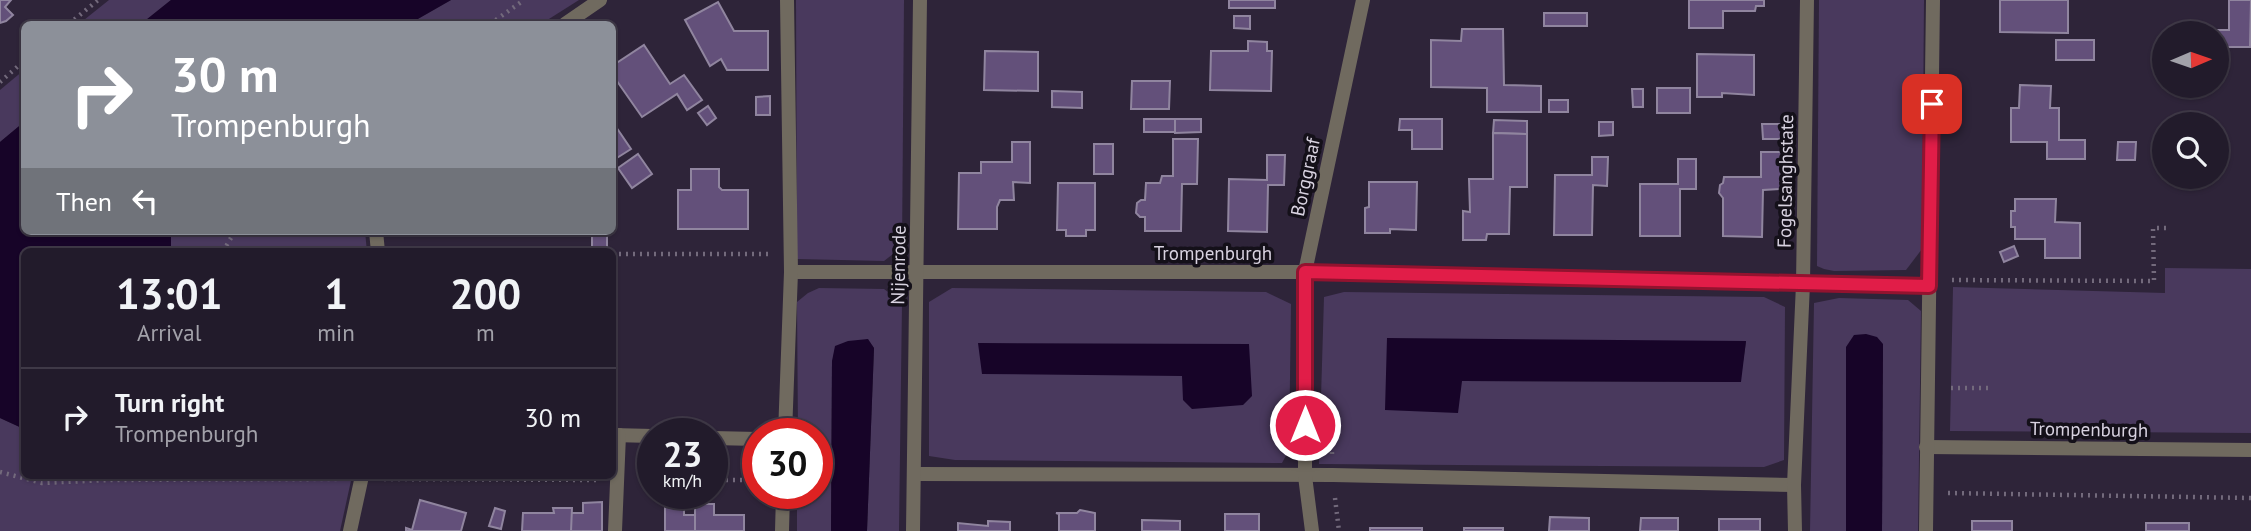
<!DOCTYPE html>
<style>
body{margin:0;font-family:"PT Sans",sans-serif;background:#2e2837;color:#f1f3f6;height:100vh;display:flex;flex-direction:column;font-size:26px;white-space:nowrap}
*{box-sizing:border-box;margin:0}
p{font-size:23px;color:#a2a1a9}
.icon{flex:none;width:38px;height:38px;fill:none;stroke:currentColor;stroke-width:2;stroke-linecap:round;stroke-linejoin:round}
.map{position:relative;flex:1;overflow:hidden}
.drawer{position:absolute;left:21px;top:248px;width:595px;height:231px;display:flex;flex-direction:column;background:#221b2b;border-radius:10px;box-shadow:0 2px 5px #0004,0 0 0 2px #3f3947}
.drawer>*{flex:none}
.guide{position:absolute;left:21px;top:21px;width:595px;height:214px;border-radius:10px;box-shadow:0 2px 5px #0004,0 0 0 2px #3f3947;background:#8c9099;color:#fff;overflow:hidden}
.needle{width:46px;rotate:88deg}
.buttons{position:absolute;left:2152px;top:21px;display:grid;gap:14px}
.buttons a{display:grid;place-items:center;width:77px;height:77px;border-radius:50%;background:#221b2b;box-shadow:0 2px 5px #0004,0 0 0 2px #3f3947;font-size:35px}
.speed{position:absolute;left:637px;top:418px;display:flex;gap:14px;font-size:35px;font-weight:700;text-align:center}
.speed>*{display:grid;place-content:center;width:91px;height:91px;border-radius:50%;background:#221b2b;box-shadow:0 2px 5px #0004,0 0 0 2px #3f3947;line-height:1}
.speed small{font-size:18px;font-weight:400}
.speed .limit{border:10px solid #d22;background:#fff;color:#111}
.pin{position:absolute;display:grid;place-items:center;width:60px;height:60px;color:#fff;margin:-30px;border-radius:14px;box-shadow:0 4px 10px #0006}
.me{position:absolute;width:77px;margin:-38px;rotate:0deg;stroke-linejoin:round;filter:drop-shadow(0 0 5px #0008)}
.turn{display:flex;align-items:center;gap:24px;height:147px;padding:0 35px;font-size:32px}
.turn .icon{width:91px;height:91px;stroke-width:2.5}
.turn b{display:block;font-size:49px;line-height:60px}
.then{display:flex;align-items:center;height:66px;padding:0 35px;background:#0003;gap:14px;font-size:26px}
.eta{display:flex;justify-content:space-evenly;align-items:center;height:119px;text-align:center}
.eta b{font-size:42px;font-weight:700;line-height:49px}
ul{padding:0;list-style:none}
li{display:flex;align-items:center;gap:21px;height:98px;padding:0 35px;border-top:2px solid #3f3947}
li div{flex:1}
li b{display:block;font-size:26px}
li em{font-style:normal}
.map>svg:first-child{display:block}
</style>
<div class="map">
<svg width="2251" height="531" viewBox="0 0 2251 531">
<rect width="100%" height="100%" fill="#2e2439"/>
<g fill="#49395d" fill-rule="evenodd">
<path d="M109 0H171L141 24H79Z"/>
<path d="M451 0H579L541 24H409Z"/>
<path d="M796 0H904L902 247 884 261 797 259Z"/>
<path d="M1819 0H1924L1922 249 1906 270 1834 271 1824 269 1817 266Z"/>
<path d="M24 70V122L0 142V90Z"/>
<path d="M171 231H365L367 252H171Z"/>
<path d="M2165 268 2251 269V433L1950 431 1953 287 2165 293Z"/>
<path d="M819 288 884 289 902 303 899 531H867L874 348 867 339 832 361 831 531H797V494H817V434H798L797 302 808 293Z"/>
<path d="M952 288 1266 292 1291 304 1289 450 1282 463 955 460 929 456V302Z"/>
<path d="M1344 292 1764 297 1785 307 1784 460 1764 467 1319 464 1324 297ZM1746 342 1740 382 1462 381Z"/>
<path d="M1839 298 1908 300 1921 311 1918 531H1882L1883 344 1846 347V531H1810L1814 303Z"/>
<path d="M0 418 24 429V476H352L340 531H0Z"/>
</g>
<g fill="#170428">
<path d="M171 0H451L409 24H141Z"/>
<path d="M24 122V231H171V252H24V429L0 418V142Z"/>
<path d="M1866 334 1877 337 1883 344 1882 531H1846V347L1854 335Z"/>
<path d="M1387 338 1746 341 1741 382 1462 381 1458 413 1385 410Z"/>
<path d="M868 339 874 348 867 531H831L832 361 835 346 848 341Z"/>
<path d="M978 343 1249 344 1252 396 1243 405 1192 409 1183 400 1182 376 982 374Z"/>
</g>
<g fill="#63507a" stroke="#90859f" stroke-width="2">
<path d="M0 0H11L5 7 13 15 6 21 0 23Z"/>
<rect x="1229" y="0" width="46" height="8"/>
<path d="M1689 0H1764V6H1756L1755 11H1723V28H1689Z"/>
<path d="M2000 0H2068V33L2000 32Z"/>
<path d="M2229 0H2251L2250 47H2217V33H2214V30H2229Z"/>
<path d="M718 2 734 31H768V70H727L721 59 710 66 685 20Z"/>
<rect x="1544" y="13" width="43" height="13"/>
<path d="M1234 16H1250V29L1234 28Z"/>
<path d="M1462 29H1503L1504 85 1541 86V112H1487V88L1431 87V40L1461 41Z"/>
<rect x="2056" y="40" width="38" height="20"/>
<path d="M1248 41 1267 42V51H1272L1271 91 1210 90 1211 51H1248Z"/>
<path d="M644 45 670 84 684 75 702 100 687 110 677 94 642 117 612 74V66Z"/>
<path d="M985 51 1038 52V91L984 90Z"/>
<path d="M1697 54 1754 55V95L1722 93V97H1697Z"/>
<path d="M1132 81H1170L1169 109H1131Z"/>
<path d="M2020 85 2051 86 2050 108H2059V140H2085V159H2047V142H2011V108H2019Z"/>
<rect x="1657" y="88" width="33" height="25"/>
<path d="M1632 89H1643V107H1633Z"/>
<path d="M1052 91 1082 92V108L1052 107Z"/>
<path d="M770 96V115H756V97Z"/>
<rect x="1549" y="100" width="19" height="12"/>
<path d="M708 106 716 118 707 125 698 113Z"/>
<rect x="1144" y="119" width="31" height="13"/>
<path d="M1175 119H1201V132L1175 133Z"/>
<path d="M1400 119H1442V149H1412V130H1399Z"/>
<path d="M1494 120 1527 121V134L1493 133Z"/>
<path d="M612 121 631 149 612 161Z"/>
<path d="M1599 122H1613V135L1599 136Z"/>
<path d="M1762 124H1782V139H1763Z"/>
<path d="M1493 133 1527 134V187H1510L1509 234H1487L1486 240H1463V211L1470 212 1469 179H1493Z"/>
<path d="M1173 139H1198L1197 184H1182L1181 231H1145V217H1140L1136 213 1137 203 1141 200H1145L1146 183H1160L1162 176H1173Z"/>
<path d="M1012 142H1030V183L1013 182 1014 200H1000L997 207V229H958L959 173H981V162H1012Z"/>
<path d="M2118 142H2136L2135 160H2117Z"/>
<rect x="1094" y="144" width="19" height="30"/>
<path d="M1761 152H1782L1781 189 1763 190 1762 237 1723 236V198L1719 193 1720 185 1723 183 1724 177H1761Z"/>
<path d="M638 154 652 174 632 188 618 168Z"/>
<path d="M1267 155H1285L1284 185H1268L1267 232 1228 231 1229 179 1267 180Z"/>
<path d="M1592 157H1608L1607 186 1593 185 1592 235H1554L1555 175H1592Z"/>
<path d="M1678 159H1696V189H1680V236H1640V184H1678Z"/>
<path d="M691 169H719V187L722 190H748V229H678V190H691Z"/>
<path d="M1369 182H1417L1416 230 1390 229V233H1365V208L1369 207Z"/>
<path d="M1058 183H1095V230H1086V236H1066V230H1057Z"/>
<path d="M2015 199H2056L2055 222 2080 223V258H2045V239H2015V227H2011V211H2015Z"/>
<rect x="592" y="231" width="15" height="17"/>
<path d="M2014 246 2018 256 2004 262 2000 252Z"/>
<path d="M420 500 466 513 461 531H406V528L412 530Z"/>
<path d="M602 502V531H571V513H583V503Z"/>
<path d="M665 503 684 504V515H696L695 531H665Z"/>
<path d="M695 504H714V515H744V531H695Z"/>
<path d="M495 508 505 511 501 529 489 526Z"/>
<path d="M553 508H572L571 531H522L523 513H554Z"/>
<path d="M1080 510 1095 513V531H1059V514L1056 513H1077Z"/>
<rect x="1225" y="514" width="34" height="17"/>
<path d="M1550 517 1589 518V531H1549Z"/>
<path d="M1641 518H1678V531H1640Z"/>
<rect x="1719" y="519" width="41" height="12"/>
<path d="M1142 520 1180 521V531H1142Z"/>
<path d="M988 521 1010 522V531H958V523L988 526Z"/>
<rect x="1972" y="521" width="40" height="10"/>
<rect x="2146" y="523" width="43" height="8"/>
<rect x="1370" y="528" width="52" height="3"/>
<rect x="1464" y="528" width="39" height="3"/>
</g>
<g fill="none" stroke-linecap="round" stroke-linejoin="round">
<g stroke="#736a7c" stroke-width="4.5" stroke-dasharray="2 5" stroke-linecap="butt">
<path d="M69 24 98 0"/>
<path d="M490 24 524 0"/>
<path d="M0 82 24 61"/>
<path d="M225 248 351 252"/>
<path d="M226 252 225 248 235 231"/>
<path d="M612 254H769"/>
<path d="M1952 280 2154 281 2153 228H2170"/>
<path d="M1951 388H1992"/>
<path d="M1331 410 1332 454"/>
<path d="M0 472 42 483 109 480 341 479"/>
<path d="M384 479 596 480"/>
<path d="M640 480H653"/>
<path d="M712 480H758"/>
<path d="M1948 493 2251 498"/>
<path d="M1335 498 1339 531"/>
</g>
<g stroke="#706a5f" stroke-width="14">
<path d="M565 24 600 0"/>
<path d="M376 231 378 252"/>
<path d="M791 272H1305L1929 286"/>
<path d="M785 434 791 272 787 0"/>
<path d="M612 435 653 436"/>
<path d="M712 438 758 439"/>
<path d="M1926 447 2251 450"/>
<path d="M915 474 1333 475 1794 485"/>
<path d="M350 531 362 476"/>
<path d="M615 531 619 435"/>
<path d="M782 531 783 494"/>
<path d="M913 531 920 0"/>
<path d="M1312 531 1305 476V272L1363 0"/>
<path d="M1795 531 1794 485 1803 284 1807 0"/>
<path d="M1926 531 1933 0"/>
</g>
</g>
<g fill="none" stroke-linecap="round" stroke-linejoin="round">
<defs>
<path id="route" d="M1305 425V272L1929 286 1932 104"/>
</defs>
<use href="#route" stroke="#92132f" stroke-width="18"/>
<use href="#route" stroke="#e11d48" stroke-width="12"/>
</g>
<g text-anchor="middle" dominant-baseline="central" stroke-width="7" stroke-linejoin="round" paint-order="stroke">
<g font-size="19" fill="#d8d2e0" stroke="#141019">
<text transform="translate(1305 177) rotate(-78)">Borggraaf</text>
<text transform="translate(1785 181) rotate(-89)">Fogelsanghstate</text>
<text x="1213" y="253">Trompenburgh</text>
<text transform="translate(898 265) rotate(-89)">Nijenrode</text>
<text transform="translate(2089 429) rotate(1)">Trompenburgh</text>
</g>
</g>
</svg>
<div class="buttons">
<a><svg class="needle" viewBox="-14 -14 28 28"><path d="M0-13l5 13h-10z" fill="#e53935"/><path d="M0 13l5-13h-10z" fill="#a2a1a9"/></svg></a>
<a><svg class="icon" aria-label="search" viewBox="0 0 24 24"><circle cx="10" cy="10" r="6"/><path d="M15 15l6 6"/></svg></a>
</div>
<div class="speed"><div>23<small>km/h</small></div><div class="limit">30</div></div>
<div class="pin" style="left:1932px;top:104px;background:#d93025"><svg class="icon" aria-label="arrive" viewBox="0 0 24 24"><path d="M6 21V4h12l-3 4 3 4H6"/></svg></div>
<svg class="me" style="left:1305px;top:425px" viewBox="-20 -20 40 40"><circle r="17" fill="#e11d48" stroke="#fff" stroke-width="3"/><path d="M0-11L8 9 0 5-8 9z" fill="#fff"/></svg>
<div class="guide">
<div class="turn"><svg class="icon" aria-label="right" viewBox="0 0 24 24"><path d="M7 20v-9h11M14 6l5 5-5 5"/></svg><div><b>30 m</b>Trompenburgh</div></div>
<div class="then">Then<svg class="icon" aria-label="left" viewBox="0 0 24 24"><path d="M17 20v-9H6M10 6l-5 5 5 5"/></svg></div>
</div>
<section class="drawer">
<div class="eta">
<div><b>13:01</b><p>Arrival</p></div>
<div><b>1</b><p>min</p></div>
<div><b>200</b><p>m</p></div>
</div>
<ul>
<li><svg class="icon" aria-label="right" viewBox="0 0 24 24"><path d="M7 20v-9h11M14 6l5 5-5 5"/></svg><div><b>Turn right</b><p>Trompenburgh</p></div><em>30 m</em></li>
</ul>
</section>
</div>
